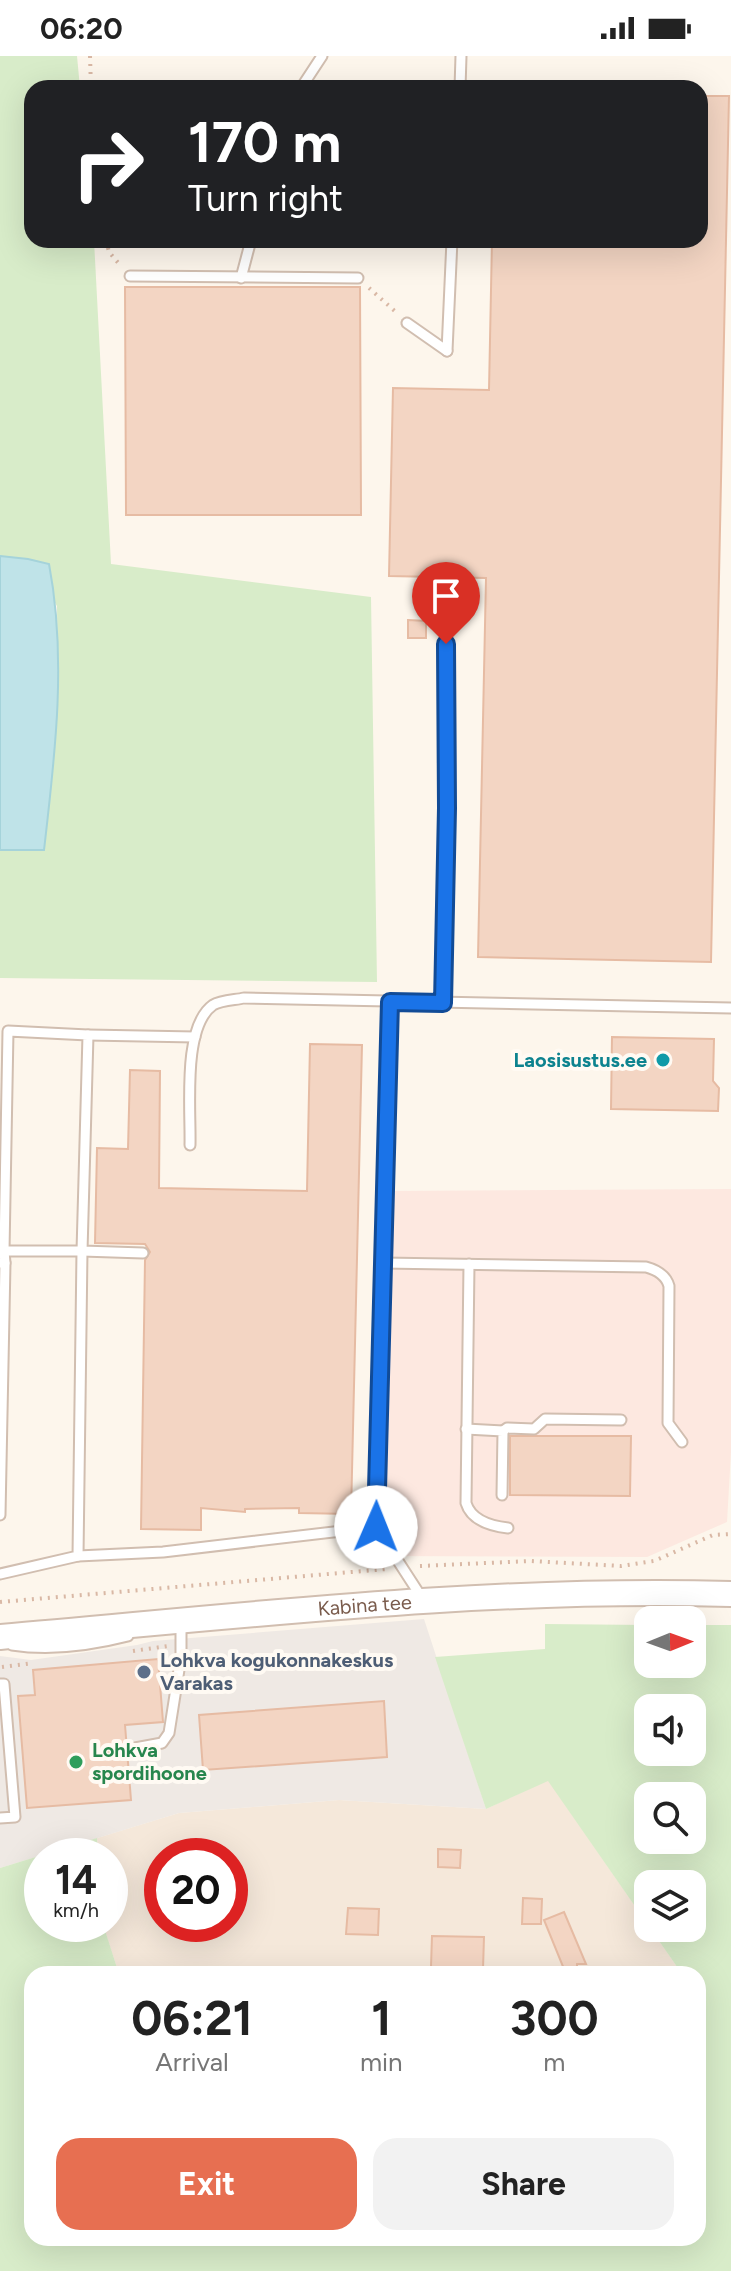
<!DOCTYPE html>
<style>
body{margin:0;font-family:Figtree,sans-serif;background:#f2f2f2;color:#222;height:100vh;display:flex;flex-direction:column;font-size:30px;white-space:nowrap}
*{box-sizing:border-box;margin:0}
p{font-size:26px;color:#767676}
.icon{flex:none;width:44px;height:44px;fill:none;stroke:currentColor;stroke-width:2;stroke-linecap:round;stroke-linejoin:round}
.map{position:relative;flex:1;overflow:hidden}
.details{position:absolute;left:24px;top:1910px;width:682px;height:280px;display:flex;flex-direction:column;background:#fff;border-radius:24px;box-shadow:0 8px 32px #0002}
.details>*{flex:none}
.hud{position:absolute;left:24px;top:24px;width:684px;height:168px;border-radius:24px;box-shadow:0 8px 32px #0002;background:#202124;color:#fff;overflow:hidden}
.needle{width:52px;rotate:89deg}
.fabs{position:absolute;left:634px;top:1550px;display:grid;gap:16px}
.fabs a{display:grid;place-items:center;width:72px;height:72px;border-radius:16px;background:#fff;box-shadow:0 8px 32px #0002;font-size:40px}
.speed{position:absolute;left:24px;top:1782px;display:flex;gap:16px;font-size:40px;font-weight:700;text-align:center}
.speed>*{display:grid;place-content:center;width:104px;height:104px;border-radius:50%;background:#fff;box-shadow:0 8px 32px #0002;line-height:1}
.speed small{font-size:20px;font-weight:400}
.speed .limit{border:12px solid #d22;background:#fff;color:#111}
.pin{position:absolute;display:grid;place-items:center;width:68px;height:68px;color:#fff;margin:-82px -34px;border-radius:50% 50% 50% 0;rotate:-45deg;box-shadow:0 0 8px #0007}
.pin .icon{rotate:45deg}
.me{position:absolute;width:88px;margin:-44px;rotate:1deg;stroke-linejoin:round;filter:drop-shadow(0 0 6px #0008)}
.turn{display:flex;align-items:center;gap:28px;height:168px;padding:0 32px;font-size:36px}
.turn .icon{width:104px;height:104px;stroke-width:2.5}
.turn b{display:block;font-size:56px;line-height:68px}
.eta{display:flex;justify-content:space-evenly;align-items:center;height:136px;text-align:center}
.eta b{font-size:48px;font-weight:700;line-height:56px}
.action{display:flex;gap:16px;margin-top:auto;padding:16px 32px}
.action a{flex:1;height:92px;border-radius:24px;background:#e76f51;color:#fff;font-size:32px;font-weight:700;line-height:92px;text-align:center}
.action a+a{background:#f2f2f2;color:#222}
.status{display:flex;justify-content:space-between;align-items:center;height:56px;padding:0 40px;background:#fff;direction:ltr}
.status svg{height:22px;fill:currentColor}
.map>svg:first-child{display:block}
</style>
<div class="status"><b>06:20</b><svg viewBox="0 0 49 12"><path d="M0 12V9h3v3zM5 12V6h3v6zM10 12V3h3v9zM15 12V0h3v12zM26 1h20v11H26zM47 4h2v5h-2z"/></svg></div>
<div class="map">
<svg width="731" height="2215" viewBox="0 0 731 2215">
<rect width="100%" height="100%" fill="#fdf6ec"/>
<path fill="#f5e8da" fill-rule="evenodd" d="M548 1724 682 1918H119L104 1872 103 1868H110V1800H98L97 1782 179 1757 339 1744 486 1753ZM162 1800H230V1868H162Z"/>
<path fill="#fde8e0" d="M731 1133V1396L727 1466 647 1501 382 1500 391 1135Z"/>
<path fill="#efe9e4" d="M424 1563 486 1753 339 1744 179 1757 0 1812V1600L31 1604 137 1589 153 1585Z"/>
<g fill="#d8ecc9" fill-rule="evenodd">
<path d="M0 0H77L80 32H32V184H94L111 508 371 541 377 926 0 922V794H44L58 636 57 550 28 503 0 500Z"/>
<path d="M545 1568 648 1569V1608H692V1569H731V2215H0V1812L97 1782 98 1800H42V1868H103L119 1918H32V2182H698V1918H682L650 1872H692V1828H648V1869L548 1725 486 1753 435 1601 545 1593ZM692 1652V1696H648V1652ZM692 1740V1784H648V1740Z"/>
</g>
<path fill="#bfe3e8" stroke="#a5d3da" stroke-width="2" d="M0 500 28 503 49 508C67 602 55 700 44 794H0Z"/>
<g fill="#f3d5c3" stroke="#e6bba3" stroke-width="2">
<path d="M700 40H729L711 906 478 901 486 522 389 520 393 332 489 334 492 184H700Z"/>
<path d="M125 231H360L361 459H126Z"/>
<path d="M408 564 426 565V582H408Z"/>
<path d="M612 981 714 983 713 1025 719 1032 718 1055 611 1053Z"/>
<path d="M310 988 362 989 351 1458 299 1457V1452L245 1453V1456L201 1452V1474L141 1473 145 1204 150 1196 145 1188 95 1187 97 1092 128 1093 130 1014 160 1015 159 1132 307 1135Z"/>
<path d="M510 1380H631L630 1440 510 1439Z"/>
<path d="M158 1603 163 1666 125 1669 131 1744 27 1752 18 1640 35 1639 33 1614Z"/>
<path d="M384 1645 387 1701 203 1714 199 1659Z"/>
<path d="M438 1793 461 1794 460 1812 438 1811Z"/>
<path d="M523 1842 542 1843 541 1868H522Z"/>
<path d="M348 1852 379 1853 378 1879 346 1878Z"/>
<path d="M564 1856 586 1908H577V1918H566L544 1864Z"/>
<path d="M432 1880 484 1881 483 1913 431 1911Z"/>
</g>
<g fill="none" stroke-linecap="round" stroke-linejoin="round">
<defs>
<g id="service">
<path d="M301 32 322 0"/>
<path d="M460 32 461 0"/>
<path d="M130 220 358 222"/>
<path d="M241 222 251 184"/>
<path d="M407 267 447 295"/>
<path d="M447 295 452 184"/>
<path d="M443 947 447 752 446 588"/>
<path d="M88 979 195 981"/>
<path d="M190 1089C191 1053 182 971 213 949 221 944 235 944 244 942L731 952"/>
<path d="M4 1195 8 975 88 979 82 1195 143 1197"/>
<path d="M383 1207 646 1211C657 1214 666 1219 669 1230L668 1367 682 1386"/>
<path d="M469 1208 466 1447C471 1464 491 1470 508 1472"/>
<path d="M466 1373 503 1375 502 1439"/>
<path d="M503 1375 507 1372 534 1373 545 1363 621 1364"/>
<path d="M0 1459 5 1207H0"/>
<path d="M376 1471 422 1542"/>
<path d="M78 1500 163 1496 376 1471 390 946"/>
<path d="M0 1518 78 1500 82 1195H4L5 1207"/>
<path d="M12 1589C51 1595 89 1590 128 1580"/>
<path d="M0 1628H4L15 1761 0 1762"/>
<path d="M135 1692 162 1687 169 1677 181 1601V1566"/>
</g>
<g id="tertiary">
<path id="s1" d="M0 1581C243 1560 487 1531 731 1538"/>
</g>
</defs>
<use href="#service" stroke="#d1beb0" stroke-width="13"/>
<use href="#tertiary" stroke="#d1beb0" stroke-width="28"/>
<g stroke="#d9b8a5" stroke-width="4" stroke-dasharray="2 6" stroke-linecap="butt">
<path d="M90 0 91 32"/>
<path d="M106 184 109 196 120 209"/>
<path d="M369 232 398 258"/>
<path d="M420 1510 531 1505 621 1510 654 1505 713 1479 731 1478"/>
<path d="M0 1546 387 1513"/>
<path d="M133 1595 168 1590"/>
<path d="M2 1611 33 1607"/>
</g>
<use href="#service" stroke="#fff" stroke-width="9"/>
<use href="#tertiary" stroke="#fff" stroke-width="24"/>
</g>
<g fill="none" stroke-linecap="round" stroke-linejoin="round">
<defs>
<path id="route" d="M376 1471 390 946 443 947 447 752 446 588"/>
</defs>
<use href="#route" stroke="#114b97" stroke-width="20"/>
<use href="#route" stroke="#1a73e8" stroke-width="14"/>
</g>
<circle fill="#0f9aa8" stroke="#fffaf3" stroke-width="3" cx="663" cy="1004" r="8"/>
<circle fill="#5c6f8a" stroke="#fffaf3" stroke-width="3" cx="144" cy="1616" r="8"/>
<circle fill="#2e9e5b" stroke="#fffaf3" stroke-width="3" cx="76" cy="1706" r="8"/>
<g text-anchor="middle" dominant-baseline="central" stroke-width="8" stroke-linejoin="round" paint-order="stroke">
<g font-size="20" font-weight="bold" fill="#0d838f" stroke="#fffaf3" text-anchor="end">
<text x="647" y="1004">Laosisustus.ee</text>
</g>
<g font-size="20" fill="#7a5c4d" stroke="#fffaf3">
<text stroke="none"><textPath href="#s1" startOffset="366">Kabina tee</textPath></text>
</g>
<g font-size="20" font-weight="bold" fill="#4e5e75" stroke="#fffaf3" text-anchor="start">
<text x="160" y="1604">Lohkva kogukonnakeskus<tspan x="160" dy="23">Varakas</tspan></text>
</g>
<g font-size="20" font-weight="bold" fill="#27864d" stroke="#fffaf3" text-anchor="start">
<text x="92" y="1694">Lohkva<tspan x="92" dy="23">spordihoone</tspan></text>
</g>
</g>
</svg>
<div class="fabs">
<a><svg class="needle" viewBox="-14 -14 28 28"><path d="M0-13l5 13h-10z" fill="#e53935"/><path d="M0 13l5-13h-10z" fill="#767676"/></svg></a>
<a><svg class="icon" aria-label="sound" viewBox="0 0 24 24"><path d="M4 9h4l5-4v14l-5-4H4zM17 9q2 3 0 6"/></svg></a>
<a><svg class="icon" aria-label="search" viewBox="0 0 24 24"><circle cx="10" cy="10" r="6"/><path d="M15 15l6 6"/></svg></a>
<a><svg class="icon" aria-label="layers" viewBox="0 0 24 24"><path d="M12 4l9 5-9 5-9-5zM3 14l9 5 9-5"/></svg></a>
</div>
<div class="speed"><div>14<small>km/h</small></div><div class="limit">20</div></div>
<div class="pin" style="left:446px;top:588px;background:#d93025"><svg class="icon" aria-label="arrive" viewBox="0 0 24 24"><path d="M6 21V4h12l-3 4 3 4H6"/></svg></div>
<svg class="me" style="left:376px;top:1471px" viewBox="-20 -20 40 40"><circle r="19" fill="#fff"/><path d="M0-13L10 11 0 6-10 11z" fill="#1a73e8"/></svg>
<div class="hud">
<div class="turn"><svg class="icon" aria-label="right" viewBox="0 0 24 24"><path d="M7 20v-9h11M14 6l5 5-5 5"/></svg><div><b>170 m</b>Turn right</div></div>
</div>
<section class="details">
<div class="eta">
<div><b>06:21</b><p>Arrival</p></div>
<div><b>1</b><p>min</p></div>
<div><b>300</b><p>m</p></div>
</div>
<div class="action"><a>Exit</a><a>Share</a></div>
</section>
</div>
